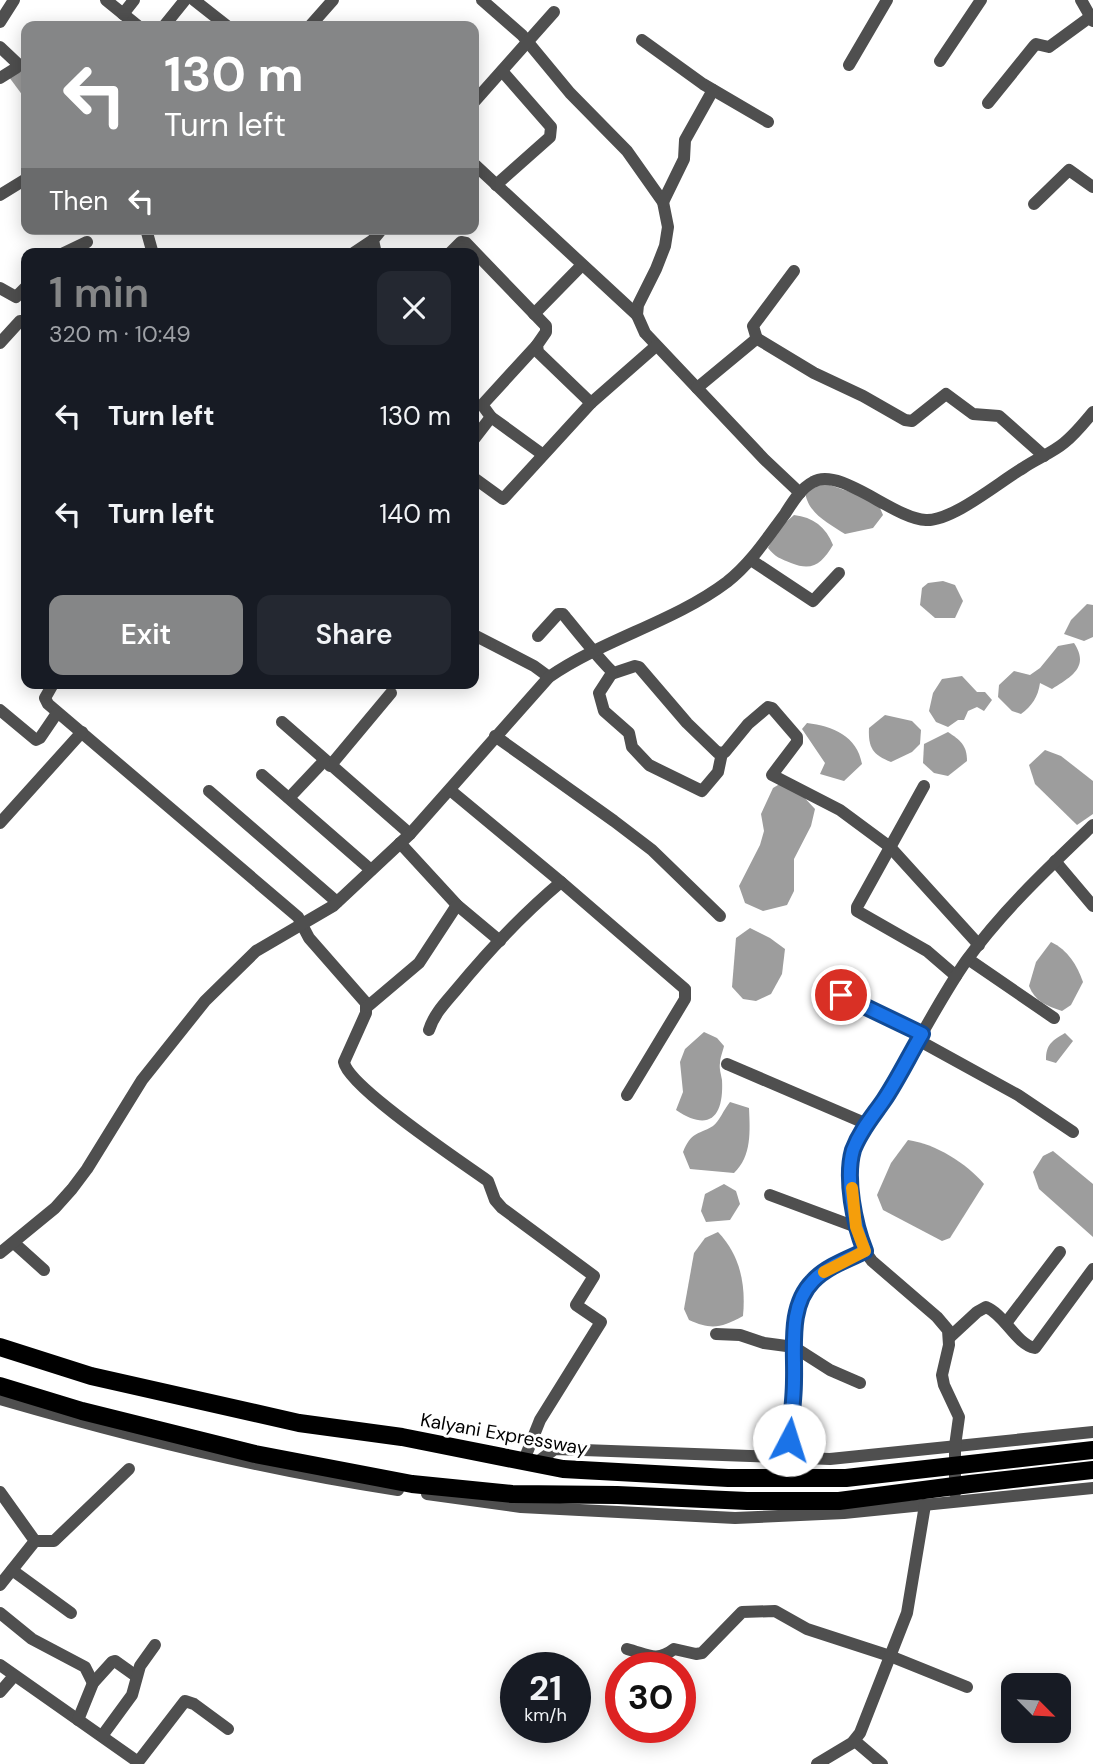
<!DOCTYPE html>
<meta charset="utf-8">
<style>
body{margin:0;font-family:"DM Sans",sans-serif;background:#242831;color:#f1f3f6;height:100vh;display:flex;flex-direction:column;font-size:26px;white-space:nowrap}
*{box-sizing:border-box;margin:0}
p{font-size:23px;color:#9ea1a6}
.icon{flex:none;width:38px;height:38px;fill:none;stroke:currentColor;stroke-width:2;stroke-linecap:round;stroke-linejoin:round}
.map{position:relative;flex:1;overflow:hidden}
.drawer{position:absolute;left:21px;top:248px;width:458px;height:441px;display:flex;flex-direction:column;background:#171b24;border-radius:14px;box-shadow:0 4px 18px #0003}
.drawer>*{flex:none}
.banner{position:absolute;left:21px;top:21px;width:458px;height:214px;border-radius:14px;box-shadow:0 4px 18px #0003;background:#858687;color:#fff;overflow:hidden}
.needle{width:46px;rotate:114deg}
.controls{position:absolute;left:1001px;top:1673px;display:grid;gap:14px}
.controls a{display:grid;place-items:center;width:70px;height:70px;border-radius:14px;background:#171b24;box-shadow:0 4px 18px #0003;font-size:35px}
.speed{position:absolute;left:500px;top:1652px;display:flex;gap:14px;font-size:35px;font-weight:700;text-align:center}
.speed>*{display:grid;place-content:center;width:91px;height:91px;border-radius:50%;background:#171b24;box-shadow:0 4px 18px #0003;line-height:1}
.speed small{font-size:18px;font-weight:400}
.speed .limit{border:10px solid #d22;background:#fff;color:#111}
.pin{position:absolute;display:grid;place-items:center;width:60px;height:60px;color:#fff;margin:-30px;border:4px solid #fff;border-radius:50%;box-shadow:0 2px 7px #0007}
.me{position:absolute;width:77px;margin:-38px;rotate:5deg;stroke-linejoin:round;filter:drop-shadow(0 0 5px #0008)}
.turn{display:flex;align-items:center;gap:24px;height:147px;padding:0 28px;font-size:32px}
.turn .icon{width:91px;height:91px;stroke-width:2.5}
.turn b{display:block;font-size:49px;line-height:60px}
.then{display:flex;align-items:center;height:66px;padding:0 28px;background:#0003;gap:14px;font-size:26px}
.round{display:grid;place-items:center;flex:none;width:74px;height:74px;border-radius:14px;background:#242831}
.overview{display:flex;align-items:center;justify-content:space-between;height:119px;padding:0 28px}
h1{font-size:42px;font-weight:600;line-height:52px;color:#858687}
.cta{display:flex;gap:14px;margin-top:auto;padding:14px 28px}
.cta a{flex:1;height:80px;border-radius:14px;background:#858687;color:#fff;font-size:28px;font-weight:600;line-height:80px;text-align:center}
.cta a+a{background:#242831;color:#f1f3f6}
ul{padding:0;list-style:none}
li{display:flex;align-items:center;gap:21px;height:98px;padding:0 28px}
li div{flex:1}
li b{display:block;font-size:26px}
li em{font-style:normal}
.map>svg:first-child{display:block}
</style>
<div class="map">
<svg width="1093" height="1764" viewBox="0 0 1093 1764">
<rect width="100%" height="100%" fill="#fff"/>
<g fill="#9d9d9d">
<path d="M26 62V100L9 77Z"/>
<path d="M818 481 877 501 883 515 873 528 845 534C828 523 807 513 805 491Z"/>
<path d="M794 515C813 517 826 527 833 545 822 563 813 572 791 563 781 559 775 557 768 548L777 530Z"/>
<path d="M943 581 955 585 963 601 955 618H935L920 605 922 588 928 583Z"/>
<path d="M1087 604 1093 605V637L1084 641 1064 634 1071 620Z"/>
<path d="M1074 643C1090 667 1071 677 1052 689L1040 683C1038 697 1032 706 1021 714L1012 711 998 697 999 685 1014 671 1030 675 1040 668 1058 646Z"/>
<path d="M962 676 977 692H985L992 700 984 711 977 707 968 711 964 720H958L948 727 936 722 929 711 933 693 942 679Z"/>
<path d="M885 715 912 721 921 730 920 744 912 752 891 762C873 755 868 748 869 728Z"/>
<path d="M807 723C833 726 857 736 862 764L844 781 820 774 825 763 802 729Z"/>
<path d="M948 732C960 740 967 745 967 761L948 776 934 773 923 763 924 744Z"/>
<path d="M1045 750 1061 756 1093 781V814L1077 825 1035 784 1029 765Z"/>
<path d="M783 782 801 794 815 809 811 826 794 859V891L787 905 763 911 745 903 739 886 760 845 764 831 761 814 773 788Z"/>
<path d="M750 928 770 938 785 949 782 974 771 994 756 1001 743 999 732 987 736 938Z"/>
<path d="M1051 942C1068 950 1077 965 1083 982L1071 1005 1062 1011C1046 1006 1035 1001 1029 986L1036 962Z"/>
<path d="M704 1032 717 1038 724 1046C723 1051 720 1058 720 1063 719 1068 721 1074 722 1080 724 1116 710 1133 676 1110L683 1092 680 1062 685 1049Z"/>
<path d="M1065 1033 1073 1041 1056 1063 1046 1060C1046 1044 1052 1041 1065 1033Z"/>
<path d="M730 1102 749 1108C750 1131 752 1156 734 1173L690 1169 683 1152C692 1131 696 1136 713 1126 719 1122 724 1109 730 1102Z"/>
<path d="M908 1140C936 1144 966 1163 984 1184L950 1238 942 1241 883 1210 877 1195 891 1163Z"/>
<path d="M1053 1151 1093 1184V1237L1039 1189 1033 1172 1043 1156Z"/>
<path d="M724 1184 736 1191 740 1204 730 1220 706 1222 701 1211 705 1194Z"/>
<path d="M718 1232C740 1255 746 1284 743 1316 721 1328 711 1330 689 1320L684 1309 694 1253 705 1238Z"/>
</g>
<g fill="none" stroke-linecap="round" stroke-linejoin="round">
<g stroke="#4f4f4f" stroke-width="12">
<path d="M106 0 138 26"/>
<path d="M194 0 227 26"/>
<path d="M482 0 522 35 570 93 627 151 663 202 668 227 665 246 656 269 638 305 637 315 645 333 764 459 800 493"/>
<path d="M1081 0 1093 21"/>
<path d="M123 14 134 0"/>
<path d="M0 22 14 0"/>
<path d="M164 26 185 0"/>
<path d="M310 26 333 0"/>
<path d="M642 40 703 84 768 122"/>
<path d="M0 47 18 64 16 68 0 78"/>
<path d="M940 61 981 0"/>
<path d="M849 65 887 0"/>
<path d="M474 102 554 12"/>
<path d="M988 103 1034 46 1036 44 1049 47 1090 17"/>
<path d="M474 164 637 315"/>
<path d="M496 185 550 137 551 127 502 71"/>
<path d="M0 195 26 179"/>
<path d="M663 202 684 159 685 140 713 90"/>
<path d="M1034 204 1069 170 1093 187"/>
<path d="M146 229 153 254"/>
<path d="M62 254 87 242"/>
<path d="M352 254 373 240"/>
<path d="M376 254 373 240 382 229"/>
<path d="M449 254 461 242 466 243 546 326V332L537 345 538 352 591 403"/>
<path d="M0 288 16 297 26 287"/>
<path d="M534 314 582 265"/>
<path d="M756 338 814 373 863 396 905 420 912 421 946 394 973 414 999 416 1044 456"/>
<path d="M0 343 20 321H26"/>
<path d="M697 388 755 340 756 336 753 326 794 271"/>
<path d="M491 417 542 454"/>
<path d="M474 439 491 417 483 406V404L537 345"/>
<path d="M474 478 503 499 591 403 656 346"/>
<path d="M751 560 813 601 839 573"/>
<path d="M474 635 534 666 549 677"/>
<path d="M538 636 558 614H563C572 625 607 669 614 673L635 666 639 667 687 723 718 753 725 752 748 724 768 707 772 708 797 737V742L772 775 840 810 890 847 979 945"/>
<path d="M612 673 599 693 604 711 629 733 632 747 649 765 702 791 718 772 722 753"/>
<path d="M53 684 45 698 48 704 298 917 309 938 366 1003V1013L344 1062C348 1087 463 1163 488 1181L495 1200 502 1208 594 1276 576 1305 601 1322 540 1420 524 1460"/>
<path d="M0 710 36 740 40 738 57 713"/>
<path d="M282 722 410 834"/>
<path d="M495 736 614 821 652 850 720 916"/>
<path d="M330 766 391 693"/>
<path d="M262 775 371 870"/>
<path d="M924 786 857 907V911L927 951 956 976"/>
<path d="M450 790 561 882 685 989V999L627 1095"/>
<path d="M209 791 337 902"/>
<path d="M289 798 324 761"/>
<path d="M0 823 82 732"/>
<path d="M400 843 457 905 500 941"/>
<path d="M1055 861 1093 906"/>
<path d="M968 959 1054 1018"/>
<path d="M821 985 922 1034"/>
<path d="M367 1007 419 963 457 905"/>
<path d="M429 1030C434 1014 445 1003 456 990 488 951 523 914 561 882"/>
<path d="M918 1040 1018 1095 1073 1132"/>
<path d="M727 1064 867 1124"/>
<path d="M770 1195 856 1227"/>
<path d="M14 1243 44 1270"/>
<path d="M0 1253 55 1208 72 1189 87 1169 142 1080 205 1001 256 951 333 906 410 834 549 677C604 639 674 622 727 582 751 563 767 538 785 514 792 503 801 488 813 482 840 466 894 519 926 520 953 521 999 482 1023 468 1036 459 1052 453 1064 443 1075 434 1084 423 1093 412"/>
<path d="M1006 1323 1060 1252"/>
<path d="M716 1334 740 1335 764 1343 794 1347 830 1370 860 1383"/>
<path d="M950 1337 977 1312 986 1307C1005 1315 1016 1344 1035 1348L1093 1269"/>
<path d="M0 1399C131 1437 263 1470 398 1490"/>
<path d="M790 1458C789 1433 793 1408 794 1383 796 1348 788 1315 810 1284 821 1268 848 1260 865 1251"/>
<path d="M536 1463 555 1449 830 1459 1093 1432"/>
<path d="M0 1492 35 1541 0 1585"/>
<path d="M955 1493V1446L959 1417 944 1385 942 1375 949 1345 948 1330 937 1317 872 1261C855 1240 845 1180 853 1154 859 1128 879 1107 893 1085 917 1044 939 1000 966 961 1003 910 1048 868 1093 825"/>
<path d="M427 1494 521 1507 735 1518 844 1513 1093 1488"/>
<path d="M35 1541H54L129 1469"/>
<path d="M12 1570 71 1613"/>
<path d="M0 1613 32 1639 85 1667 93 1683"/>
<path d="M627 1649C647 1654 656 1663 674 1649L696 1654 702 1653 742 1612 775 1611 807 1629 890 1656 967 1687"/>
<path d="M0 1665 138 1762 137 1764"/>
<path d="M0 1692 14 1676"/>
<path d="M78 1720 93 1683 112 1662 115 1661 136 1676"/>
<path d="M102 1736 132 1695 140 1666 155 1645"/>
<path d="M855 1741 882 1764"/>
<path d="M138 1762 185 1701 194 1704 228 1729"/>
<path d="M817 1764 852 1743 860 1733 907 1613 925 1505"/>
</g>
<g stroke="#000" stroke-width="18">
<path d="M0 1347 91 1376 299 1423 402 1437 563 1469 728 1478H846L1093 1450"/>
<path d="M0 1386 82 1411 255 1454 412 1484 512 1494 617 1495 747 1501H839L970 1484 1093 1470"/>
</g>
</g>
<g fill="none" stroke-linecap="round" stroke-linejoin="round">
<defs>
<path id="route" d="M789 1440C791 1420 794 1400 794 1380 795 1348 788 1306 813 1281 826 1267 848 1259 865 1251 854 1224 845 1178 853 1150 860 1131 873 1116 884 1100 898 1079 909 1056 922 1034L841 995"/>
</defs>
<use href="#route" stroke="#114b97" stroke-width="18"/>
<use href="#route" stroke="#1a73e8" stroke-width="12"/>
<path stroke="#f59e0b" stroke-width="12" d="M824 1272 865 1251 856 1227 852 1188"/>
</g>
<g text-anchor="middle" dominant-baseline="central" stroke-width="6" stroke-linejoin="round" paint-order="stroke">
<g font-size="19" fill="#000" stroke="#fff">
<text transform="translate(504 1434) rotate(10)">Kalyani Expressway</text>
</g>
</g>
</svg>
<div class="controls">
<a><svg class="needle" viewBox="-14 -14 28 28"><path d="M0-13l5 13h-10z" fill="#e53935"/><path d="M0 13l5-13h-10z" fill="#9ea1a6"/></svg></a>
</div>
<div class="speed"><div>21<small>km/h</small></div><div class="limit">30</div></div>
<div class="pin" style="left:841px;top:995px;background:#d93025"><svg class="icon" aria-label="arrive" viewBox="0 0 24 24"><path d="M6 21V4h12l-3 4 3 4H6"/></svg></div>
<svg class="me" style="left:789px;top:1440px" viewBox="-20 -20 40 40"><circle r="19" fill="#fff"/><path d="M0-13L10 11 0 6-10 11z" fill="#1a73e8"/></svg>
<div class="banner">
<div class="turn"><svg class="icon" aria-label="left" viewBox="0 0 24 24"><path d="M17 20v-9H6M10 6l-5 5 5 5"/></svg><div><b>130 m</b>Turn left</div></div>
<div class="then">Then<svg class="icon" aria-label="left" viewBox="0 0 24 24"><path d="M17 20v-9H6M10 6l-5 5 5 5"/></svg></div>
</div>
<section class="drawer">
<div class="overview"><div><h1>1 min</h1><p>320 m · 10:49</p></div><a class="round"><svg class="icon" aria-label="close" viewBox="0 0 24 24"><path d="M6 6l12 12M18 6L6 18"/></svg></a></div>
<ul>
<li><svg class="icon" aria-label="left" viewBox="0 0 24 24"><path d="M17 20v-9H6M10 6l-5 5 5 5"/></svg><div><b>Turn left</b></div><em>130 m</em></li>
<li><svg class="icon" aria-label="left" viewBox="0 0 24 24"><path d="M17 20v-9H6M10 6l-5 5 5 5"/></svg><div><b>Turn left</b></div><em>140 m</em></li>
</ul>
<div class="cta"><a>Exit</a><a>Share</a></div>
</section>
</div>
